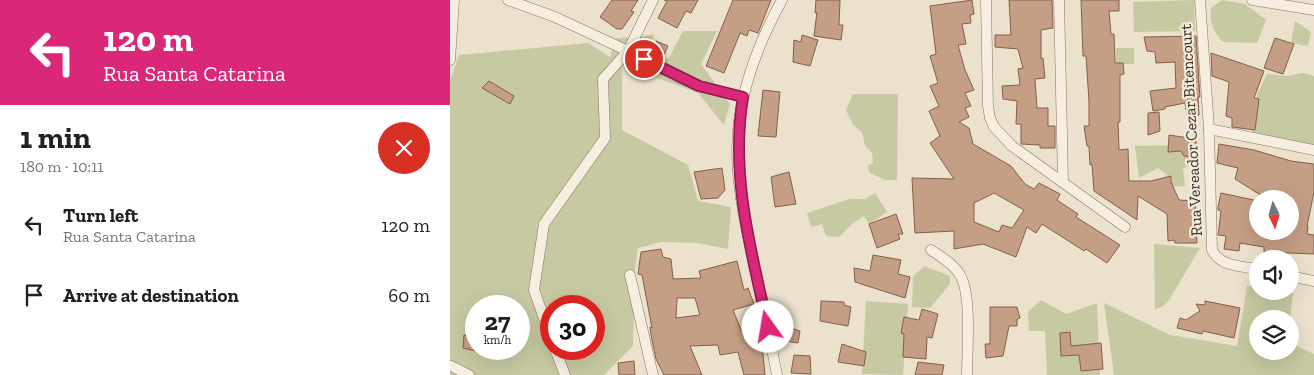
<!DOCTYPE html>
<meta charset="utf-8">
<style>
body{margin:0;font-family:"Zilla Slab",serif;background:#f2f2f2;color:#202124;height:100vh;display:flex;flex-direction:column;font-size:19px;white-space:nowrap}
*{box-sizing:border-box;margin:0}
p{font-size:16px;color:#757577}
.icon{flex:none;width:28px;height:28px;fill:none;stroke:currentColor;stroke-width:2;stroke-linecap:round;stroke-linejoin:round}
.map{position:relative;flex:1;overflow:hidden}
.details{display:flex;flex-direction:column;background:#fff;width:450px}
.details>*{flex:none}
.banner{background:#db2777;color:#fff;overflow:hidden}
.needle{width:32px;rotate:175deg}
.fabs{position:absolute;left:799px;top:190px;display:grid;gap:10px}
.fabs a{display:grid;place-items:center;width:50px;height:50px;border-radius:50%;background:#fff;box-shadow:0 5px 20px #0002;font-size:25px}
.speed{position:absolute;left:15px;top:295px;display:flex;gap:10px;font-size:25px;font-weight:700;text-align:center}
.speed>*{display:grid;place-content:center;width:65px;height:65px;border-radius:50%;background:#fff;box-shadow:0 5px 20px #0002;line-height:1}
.speed small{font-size:12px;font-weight:400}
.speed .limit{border:8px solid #d22;background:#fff;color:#111}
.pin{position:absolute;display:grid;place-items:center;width:42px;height:42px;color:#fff;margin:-21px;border:2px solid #fff;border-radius:50%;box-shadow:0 1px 5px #0007}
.me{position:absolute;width:55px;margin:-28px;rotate:347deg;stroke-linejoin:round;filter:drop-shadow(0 0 4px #0008)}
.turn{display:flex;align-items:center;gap:18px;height:105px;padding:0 20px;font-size:22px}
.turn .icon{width:65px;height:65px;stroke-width:2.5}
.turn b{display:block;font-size:35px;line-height:42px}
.round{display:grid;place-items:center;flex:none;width:52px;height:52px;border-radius:26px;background:#f2f2f2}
.headline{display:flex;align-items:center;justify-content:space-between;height:85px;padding:0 20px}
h1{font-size:30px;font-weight:700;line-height:38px}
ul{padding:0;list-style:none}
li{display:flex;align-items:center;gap:15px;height:70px;padding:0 20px}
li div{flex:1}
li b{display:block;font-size:19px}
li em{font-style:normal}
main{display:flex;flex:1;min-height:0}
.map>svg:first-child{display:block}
</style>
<main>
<section class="details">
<div class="banner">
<div class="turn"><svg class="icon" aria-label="left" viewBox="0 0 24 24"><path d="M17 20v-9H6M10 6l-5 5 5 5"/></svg><div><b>120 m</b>Rua Santa Catarina</div></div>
</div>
<div class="headline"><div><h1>1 min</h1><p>180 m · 10:11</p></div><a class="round" style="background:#d93025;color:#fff"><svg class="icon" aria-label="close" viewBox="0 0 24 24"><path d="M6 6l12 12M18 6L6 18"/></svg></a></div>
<ul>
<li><svg class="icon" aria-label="left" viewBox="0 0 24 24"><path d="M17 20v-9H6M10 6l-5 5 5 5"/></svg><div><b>Turn left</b><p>Rua Santa Catarina</p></div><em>120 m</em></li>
<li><svg class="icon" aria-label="arrive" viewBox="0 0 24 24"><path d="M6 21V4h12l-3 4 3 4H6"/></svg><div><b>Arrive at destination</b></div><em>60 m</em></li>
</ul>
</section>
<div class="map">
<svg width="864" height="375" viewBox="0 0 864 375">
<rect width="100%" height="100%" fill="#ebe1cc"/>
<g fill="#c6c9a1" fill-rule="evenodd">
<path d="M744 0 745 31 684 32 683 2Z"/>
<path d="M772 0 795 4 816 20 807 43 773 42C763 31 759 23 761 8Z"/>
<path d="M845 21 861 32 858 46 841 43Z"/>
<path d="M233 31H267L251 64 280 104 274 125 248 93 172 65V130L238 165 248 201 281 207 278 249 248 243 211 242 188 248 185 268 183 346 154 375H0V81L9 55 138 43 160 57 166 38 191 37 205 34 196 52 211 61 219 58ZM26 306H69V349H26ZM101 306H144V349H101Z"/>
<rect x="666" y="48" width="18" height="16"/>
<path d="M853 73 864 76V145L801 136 807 95 817 74 838 76Z"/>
<path d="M403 94H448L447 180H434L419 172 418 166 423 163 422 153 415 146 412 132 403 125 396 110Z"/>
<path d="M740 145 742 165 733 168 735 186 722 187 717 175 708 168 689 178 685 146Z"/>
<path d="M425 193 437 212 419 224 414 216 403 223 389 237 376 236 372 224 361 227 357 213 399 199H415Z"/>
<path d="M704 244 750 248 719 300 713 306 705 310Z"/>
<path d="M474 266 500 276V284L480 308 462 307 463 277Z"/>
<path d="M797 286 807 287 808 291 843 293 840 321V319H808V351H840V343L864 354V375H664L654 303 720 335 787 346Z"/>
<path d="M591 300 616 314 647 303 650 375H597L595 331H579L578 312Z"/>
<path d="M416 301 458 304 453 375 412 374Z"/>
</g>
<g fill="#c59e86" stroke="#845e4a" fill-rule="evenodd">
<path d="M162 0H188L181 11 184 12 172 29H167L150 17Z"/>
<path d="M214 0H248L241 13 236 11 227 28 208 18 217 1Z"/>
<path d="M283 0H321L308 33 299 30 297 36 290 33 274 73 256 66Z"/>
<path d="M366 0H390L389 25H393L391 40 364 36 367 12 365 13Z"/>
<path d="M522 0 524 14 520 15 521 23 512 24 516 44 508 45 515 70 524 90 515 93 521 106 515 108 519 117 509 122 519 128 523 144 561 166 575 184 584 189 589 183 610 194 607 200 628 214 626 217 670 245 657 263 636 249 634 251 592 224 586 233 577 227 566 257 533 244 504 249V231L465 233 462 178 504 179 480 143 490 136 479 111 489 106 480 86 488 83 480 56 486 54 480 6ZM544 193 574 210 562 228 552 225 549 232 524 222V203Z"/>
<path d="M559 0H602L603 28 591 30V59L593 58 595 78 585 79 587 108H598V126H605V148H590V145L571 144V124H566L567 101 553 99 552 86 570 85 568 69 573 68 568 49 545 47V35H561Z"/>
<path d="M631 0H669V11H659L661 34H664L665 63H673L674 74 670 75V122H668L669 150 678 149 679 181H701L721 176V182L729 200 745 201 747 243H725L724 240 718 241 717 214 688 196 687 220 644 191 642 164 640 165 639 146H637L634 126H639V102L636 56H633Z"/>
<path d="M352 35 368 40 360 66 343 62 344 40 351 42Z"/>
<path d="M746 36 750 97H748L749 115H737L735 103 715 107V109L703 111 700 91 726 88 725 62 706 63 705 52 697 51 694 37Z"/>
<path d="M825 38 844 44 833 74 814 68Z"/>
<path d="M206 41 218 46 213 57 201 53Z"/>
<path d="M761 53 814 71 804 98 809 99 805 130 782 127V118L776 116 779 82 762 76Z"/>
<path d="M39 81 64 96 60 104 32 88Z"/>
<path d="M313 90 330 92 326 137 308 136Z"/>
<path d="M709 112 710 131 698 135V113Z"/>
<path d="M719 135 746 139V157L734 156 731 151 718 152Z"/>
<path d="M769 144 804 150 841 161 864 164V192L857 226H858L857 234 864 235V254L814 252V247L790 243 789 251 774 249 776 236 768 235 771 211 768 210V207L771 193 808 201V231H840V199H817L785 179 788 168 767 163Z"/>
<path d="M272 168 275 190 268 198 251 199 244 172Z"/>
<path d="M339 172 346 204 325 207 321 177Z"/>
<path d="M446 214 453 234H448L450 239 427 248 419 224Z"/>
<path d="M211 249 213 257 221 259 223 279 251 278 249 271 287 261 294 290 298 288 304 304 283 310 294 337 311 334 315 375H294L288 352 270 355 268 345 240 346 252 375H214L206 359 201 335 200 327 202 328 192 275 188 274 191 252ZM227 298H245L250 315 226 318Z"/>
<path d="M423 255 451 260 448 274 460 277 455 298 405 282 404 268 420 271Z"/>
<path d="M371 301 394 302V305L401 307 398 326 370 321Z"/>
<path d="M755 301 790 308 784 338 753 331 752 334 727 328 730 318 736 320 750 311 746 304 755 305Z"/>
<path d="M540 307H567L570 318 567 319V326H559L553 356 536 358 535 344H540Z"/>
<path d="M472 309 488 314 482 338 477 337 476 359 453 357 454 334 451 333 454 317 469 320Z"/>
<path d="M328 324 350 331 348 343 330 340Z"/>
<path d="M620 332 621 346 651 343 653 369 631 371 629 355 611 356 610 333Z"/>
<path d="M14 335 26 338V351L13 348Z"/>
<path d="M392 344 416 352 414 366 388 362Z"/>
<path d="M344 355 360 356 361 374 341 373Z"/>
<path d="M184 361 185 375H169L168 363Z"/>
<path d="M468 362 494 365 492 375H465Z"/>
</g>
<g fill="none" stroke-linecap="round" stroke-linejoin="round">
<defs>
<g id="street">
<path d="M58 0 105 17 178 51 225 76 249 86 293 97"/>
<path d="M536 0 538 106 540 118 544 127 562 146 675 227"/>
<path d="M609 0 613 181"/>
<path d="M750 0 759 129 762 250C771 267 790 266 808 269"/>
<path d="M802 0 864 10"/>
<path d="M0 60 4 0"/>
<path d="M759 129 864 150"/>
<path d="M481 250C491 257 504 264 510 275 522 295 517 350 517 375"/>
<path d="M180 275 203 375"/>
<path d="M840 276 864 281"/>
<path d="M101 338 84 290 94 224 155 138 153 79 178 51 203 0"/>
<path d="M105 349 115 375"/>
<path d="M1 366 19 375"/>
<path d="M327 375C321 343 314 311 307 278 296 228 282 173 289 121 295 78 311 38 332 0"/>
</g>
</defs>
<use href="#street" stroke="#877461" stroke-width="11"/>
<use href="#street" stroke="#f6eedf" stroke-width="10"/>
</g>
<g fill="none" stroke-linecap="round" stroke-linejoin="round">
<defs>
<path id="route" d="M194 59 249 86 293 97C280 175 301 251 318 327"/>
</defs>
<use href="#route" stroke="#8e194d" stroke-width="12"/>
<use href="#route" stroke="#db2777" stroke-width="9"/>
</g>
<g text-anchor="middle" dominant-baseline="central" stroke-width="4.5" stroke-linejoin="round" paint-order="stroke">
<g font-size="16" fill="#392d23" stroke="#f3ebdb">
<text transform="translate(741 130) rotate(-93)">Rua Vereador Cezar Bitencourt</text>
</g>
</g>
</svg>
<div class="fabs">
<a><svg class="needle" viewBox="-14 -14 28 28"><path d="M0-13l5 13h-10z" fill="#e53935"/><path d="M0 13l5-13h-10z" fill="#757577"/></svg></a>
<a><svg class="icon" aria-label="sound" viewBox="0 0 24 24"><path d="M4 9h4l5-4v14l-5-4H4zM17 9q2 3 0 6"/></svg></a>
<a><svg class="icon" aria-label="layers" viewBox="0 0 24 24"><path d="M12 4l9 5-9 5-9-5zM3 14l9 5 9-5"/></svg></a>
</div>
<div class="speed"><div>27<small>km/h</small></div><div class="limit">30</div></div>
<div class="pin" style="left:194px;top:59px;background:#d93025"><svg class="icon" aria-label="arrive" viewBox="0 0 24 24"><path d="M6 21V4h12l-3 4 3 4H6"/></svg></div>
<svg class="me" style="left:318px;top:327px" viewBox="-20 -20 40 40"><circle r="19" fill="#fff"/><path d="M0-13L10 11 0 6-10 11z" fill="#db2777"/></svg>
</div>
</main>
